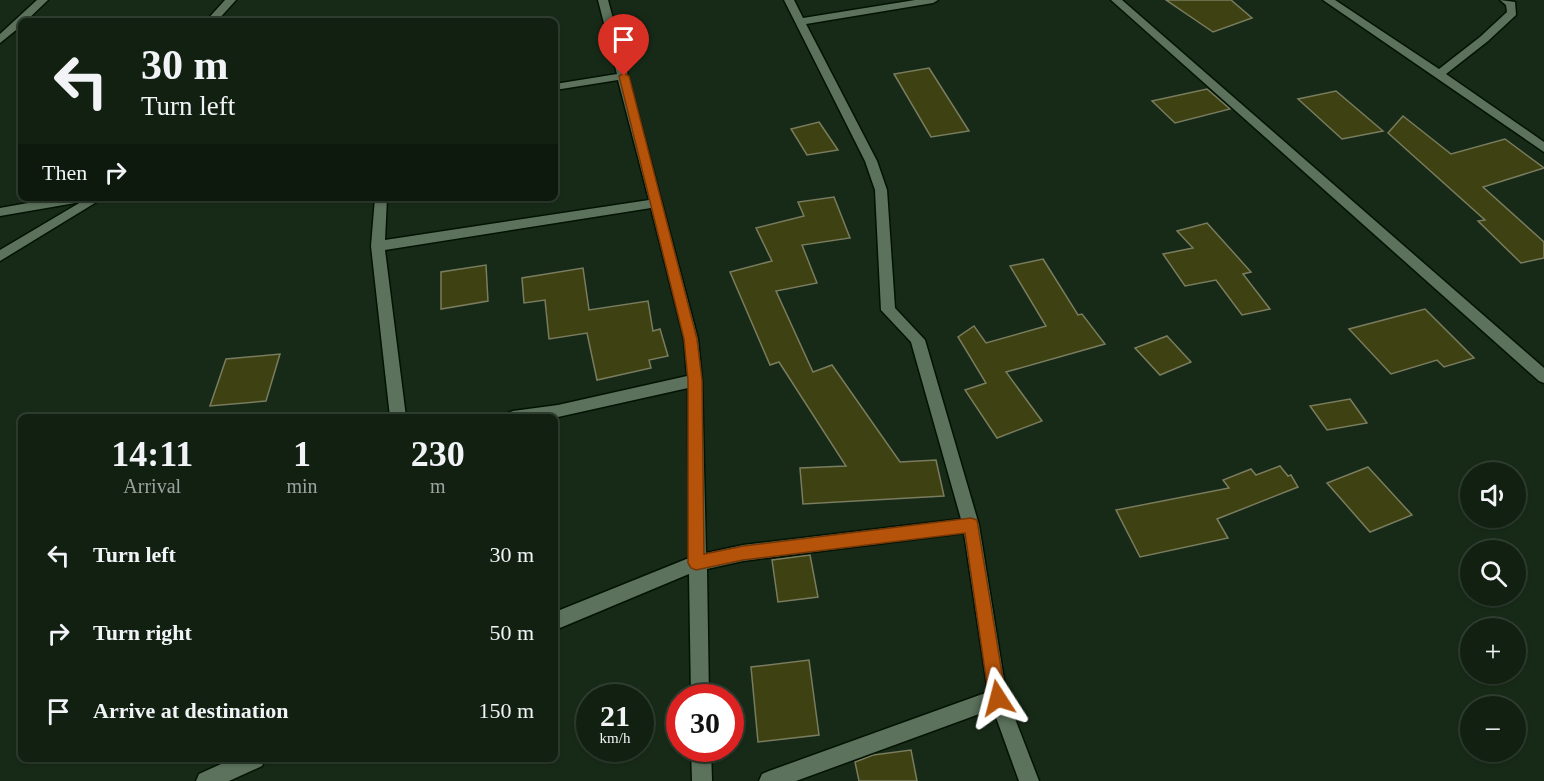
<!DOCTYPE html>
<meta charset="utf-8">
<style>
body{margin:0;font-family:Georgia,serif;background:#1e2d1f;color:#f1f3f6;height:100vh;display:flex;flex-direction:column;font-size:22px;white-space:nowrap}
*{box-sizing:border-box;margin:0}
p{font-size:20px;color:#9ca39f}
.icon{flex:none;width:33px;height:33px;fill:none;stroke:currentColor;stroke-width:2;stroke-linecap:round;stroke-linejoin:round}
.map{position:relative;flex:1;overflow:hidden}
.sheet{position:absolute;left:18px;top:414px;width:540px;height:348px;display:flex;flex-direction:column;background:#112011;border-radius:9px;box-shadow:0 2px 4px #0004,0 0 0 2px #303e31}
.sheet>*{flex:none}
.guide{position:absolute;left:18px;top:18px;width:540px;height:183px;border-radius:9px;box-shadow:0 2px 4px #0004,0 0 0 2px #303e31;background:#112011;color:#f1f3f6;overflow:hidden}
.buttons{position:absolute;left:1460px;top:462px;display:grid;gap:12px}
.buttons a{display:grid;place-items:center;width:66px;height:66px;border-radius:50%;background:#112011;box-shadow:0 2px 4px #0004,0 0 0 2px #303e31;font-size:30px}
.speed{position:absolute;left:576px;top:684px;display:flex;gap:12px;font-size:30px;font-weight:700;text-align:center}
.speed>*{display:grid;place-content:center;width:78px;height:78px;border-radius:50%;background:#112011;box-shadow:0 2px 4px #0004,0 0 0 2px #303e31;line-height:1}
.speed small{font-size:15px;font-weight:400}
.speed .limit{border:9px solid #d22;background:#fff;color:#111}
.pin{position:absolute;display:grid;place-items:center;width:51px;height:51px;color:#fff;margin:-62px -26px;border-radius:50% 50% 50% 0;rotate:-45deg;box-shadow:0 0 6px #0007}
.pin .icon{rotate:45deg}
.me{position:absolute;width:66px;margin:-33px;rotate:351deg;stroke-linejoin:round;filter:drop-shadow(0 0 4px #0008)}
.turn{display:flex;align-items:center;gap:21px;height:126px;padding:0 24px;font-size:27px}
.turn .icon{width:78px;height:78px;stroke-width:2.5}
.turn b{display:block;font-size:42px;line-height:51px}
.then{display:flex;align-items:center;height:57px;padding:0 24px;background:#0003;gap:12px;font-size:22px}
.eta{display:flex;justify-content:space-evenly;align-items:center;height:102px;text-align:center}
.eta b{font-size:36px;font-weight:600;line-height:42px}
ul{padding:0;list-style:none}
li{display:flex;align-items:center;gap:18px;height:78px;padding:0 24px}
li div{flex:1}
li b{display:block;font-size:22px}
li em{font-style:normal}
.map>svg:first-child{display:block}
</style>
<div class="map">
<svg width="1544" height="781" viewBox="0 0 1544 781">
<rect width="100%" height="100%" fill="#172a17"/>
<g fill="#3e4111" stroke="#797c5e" stroke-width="1.5">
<path d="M1166 0H1231L1252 18 1213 32Z"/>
<path d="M929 68 969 131 931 137 894 74Z"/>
<path d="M1207 89 1230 109 1175 123 1152 101Z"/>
<path d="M1336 91 1383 131 1342 139 1298 99Z"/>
<path d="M1403 116 1451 154 1505 139 1544 168 1483 187 1544 242V258L1521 263 1478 221 1485 220 1388 133Z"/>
<path d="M819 122 838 150 807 155 791 129Z"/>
<path d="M834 197 850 238 802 245 817 283 776 291 813 372 832 365 900 462 936 460 944 496 803 504 800 468 846 466 779 362 770 365 730 272 772 261 756 228 804 216 798 202Z"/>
<path d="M1207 223 1251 272 1243 274 1270 309 1242 315 1216 280 1185 286 1163 254 1193 248 1177 231Z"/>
<path d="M1043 259 1078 315 1082 314 1105 344 1006 372 1042 421 997 438 965 390 986 383 958 337 974 326 986 343 1046 326 1010 266Z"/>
<path d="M486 265 488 301 441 309V272Z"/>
<path d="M583 268 589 310 648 301 653 331 660 329 668 356 649 360 651 368 597 380 587 333 549 339 545 300 524 303 522 278Z"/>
<path d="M1425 309 1474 358 1444 367 1437 360 1391 374 1349 329Z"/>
<path d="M1167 336 1191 362 1160 375 1135 348Z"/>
<path d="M280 354 266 401 210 406 226 359Z"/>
<path d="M1350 399 1367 423 1327 430 1310 406Z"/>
<path d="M1280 466 1288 476 1291 475 1298 487 1217 519 1228 538 1140 557 1116 510 1229 488 1223 480 1251 469 1256 475Z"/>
<path d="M1368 467 1412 515 1370 532 1327 483Z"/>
<path d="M810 555 818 597 778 602 772 560Z"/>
<path d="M809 660 819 735 758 742 751 667Z"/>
<path d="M911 750 917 781H859L855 762 873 755Z"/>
</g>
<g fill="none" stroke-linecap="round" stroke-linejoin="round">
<defs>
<g id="minor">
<path d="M37 0H48L26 21H21V26L0 43V34Z"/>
<path d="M225 0H236L217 21H206Z"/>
<path d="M598 0H608L698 339 702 380 706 553 743 545 961 519 911 342 881 310 875 190 865 161 784 0H794L803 18 915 0H938L933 3 806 24 877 161 887 190 895 308 925 340 979 525 1007 698 1039 781H1019L993 709 796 781H759L762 774 769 771 988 692 964 533 743 561 707 569 709 698H691L689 574 555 630V612L689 558 688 388 558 417H505L508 413 513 411 558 405 687 376 684 339 651 208 385 250 406 417H390L371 246 375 198H387L385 240 649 200 618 80 555 90V84L617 74Z"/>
<path d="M1111 0H1122L1544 368V383L1539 381Z"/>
<path d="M1323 0H1335L1439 69 1480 37 1507 12 1506 5 1500 0 1515 2 1516 15 1488 41 1446 74 1544 142V152Z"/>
<path d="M56 198H103L0 261V250L81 202 0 216V208Z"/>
<path d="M691 748H711L712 781H692Z"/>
<path d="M232 759H265L262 766 229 781H196L199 774Z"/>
</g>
</defs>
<use href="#minor" stroke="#021303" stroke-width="3"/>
<use href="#minor" fill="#5c725c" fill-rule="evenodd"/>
</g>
<path fill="#b45309" stroke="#753606" stroke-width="1.5" d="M624 73 629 76 697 339 702 380 704 554 743 546 971 518 977 520 1006 698 1004 704 998 707 992 704 989 698 965 533 743 560 696 570 691 568 688 563V380L684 339 619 76Z"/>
</svg>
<div class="buttons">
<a><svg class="icon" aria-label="sound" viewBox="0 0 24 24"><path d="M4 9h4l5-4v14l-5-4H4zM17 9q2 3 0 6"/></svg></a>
<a><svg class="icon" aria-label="search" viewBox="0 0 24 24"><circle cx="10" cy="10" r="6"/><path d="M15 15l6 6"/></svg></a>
<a>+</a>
<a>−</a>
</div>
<div class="speed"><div>21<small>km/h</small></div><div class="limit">30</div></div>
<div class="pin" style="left:624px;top:76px;background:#d93025"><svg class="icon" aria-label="arrive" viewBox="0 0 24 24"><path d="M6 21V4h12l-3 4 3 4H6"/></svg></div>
<svg class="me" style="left:998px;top:698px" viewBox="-20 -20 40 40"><path d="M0-17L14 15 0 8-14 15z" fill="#b45309" stroke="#fff" stroke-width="4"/></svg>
<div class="guide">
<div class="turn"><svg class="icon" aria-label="left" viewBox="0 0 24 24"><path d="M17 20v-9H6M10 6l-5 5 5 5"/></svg><div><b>30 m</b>Turn left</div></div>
<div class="then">Then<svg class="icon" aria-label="right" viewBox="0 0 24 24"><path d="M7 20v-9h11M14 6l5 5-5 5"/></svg></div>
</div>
<section class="sheet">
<div class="eta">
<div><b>14:11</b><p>Arrival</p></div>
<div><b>1</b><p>min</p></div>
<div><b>230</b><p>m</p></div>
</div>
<ul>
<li><svg class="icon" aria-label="left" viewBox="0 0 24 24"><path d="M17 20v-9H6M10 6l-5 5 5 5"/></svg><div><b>Turn left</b></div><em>30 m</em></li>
<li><svg class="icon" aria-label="right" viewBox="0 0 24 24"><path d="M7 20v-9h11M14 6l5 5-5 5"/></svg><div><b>Turn right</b></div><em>50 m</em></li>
<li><svg class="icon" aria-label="arrive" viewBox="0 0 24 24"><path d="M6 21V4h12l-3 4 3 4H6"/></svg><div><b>Arrive at destination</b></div><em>150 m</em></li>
</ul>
</section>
</div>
